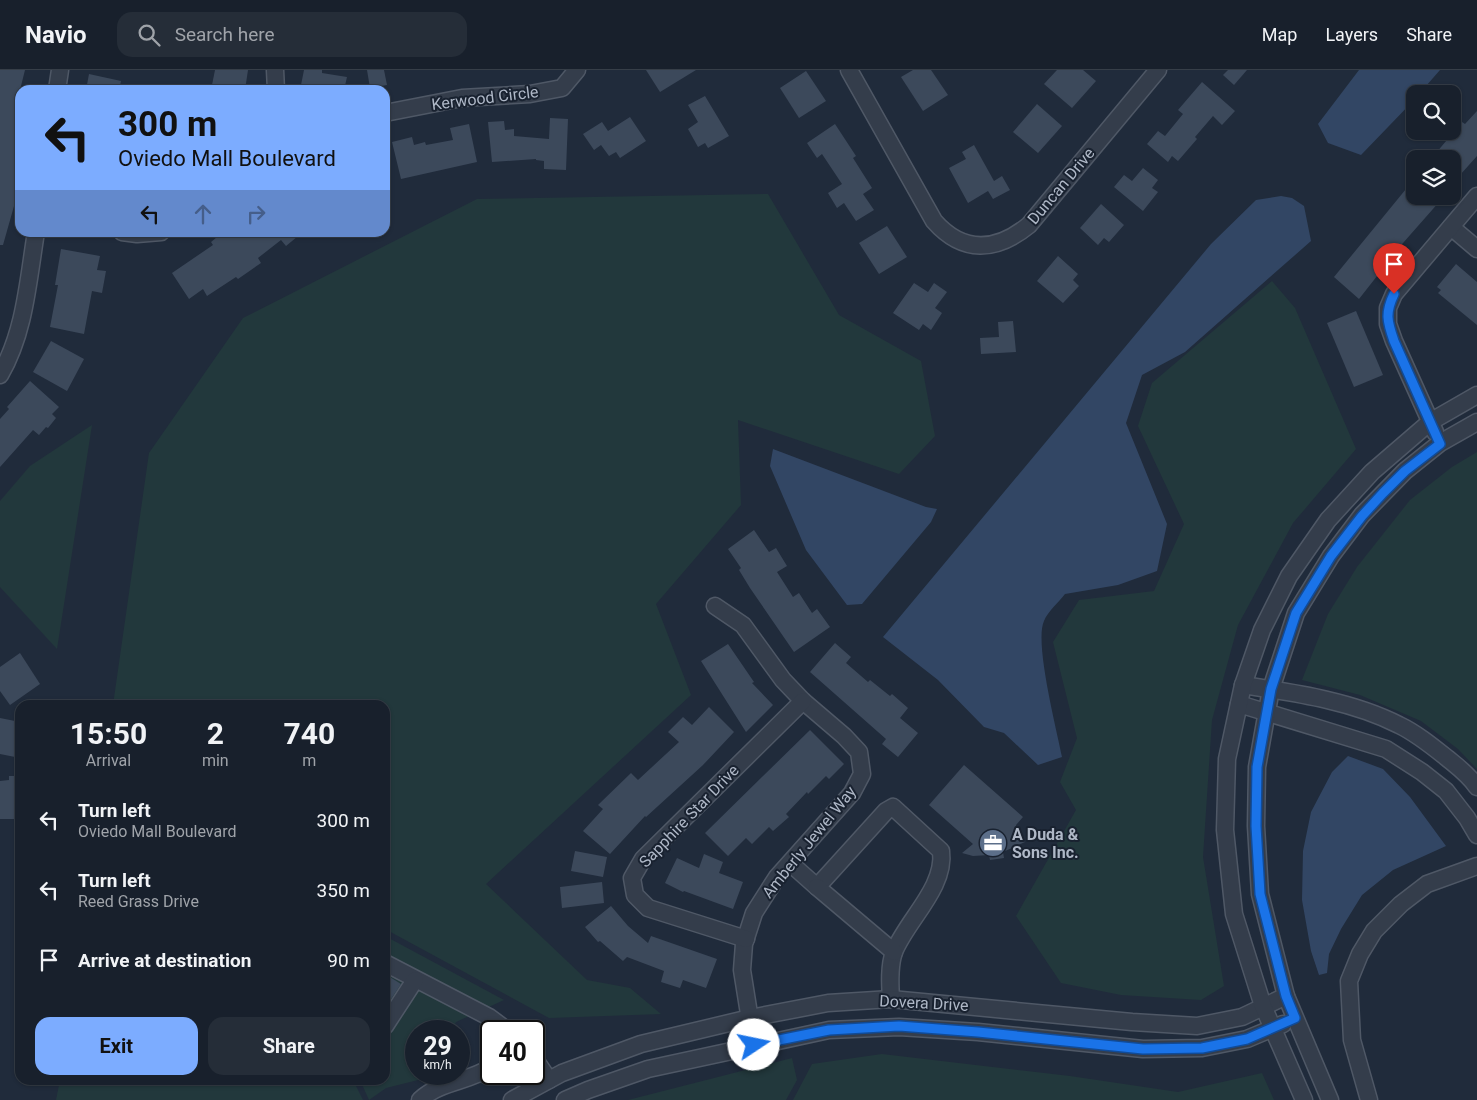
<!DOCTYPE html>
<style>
body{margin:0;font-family:Roboto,sans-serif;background:#252d38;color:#f1f3f6;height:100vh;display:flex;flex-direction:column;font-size:19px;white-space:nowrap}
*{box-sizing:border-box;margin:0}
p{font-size:16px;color:#9fa3a9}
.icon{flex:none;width:28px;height:28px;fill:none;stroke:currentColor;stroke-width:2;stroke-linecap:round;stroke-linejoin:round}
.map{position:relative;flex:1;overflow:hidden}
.side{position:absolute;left:15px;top:630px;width:375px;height:385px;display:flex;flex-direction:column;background:#18202c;border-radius:15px;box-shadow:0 1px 4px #0004,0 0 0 1px #363e48}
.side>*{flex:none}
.guide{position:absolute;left:15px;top:15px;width:375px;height:152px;border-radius:15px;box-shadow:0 1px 4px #0004,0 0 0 1px #363e48;background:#7cacff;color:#111;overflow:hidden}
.buttons{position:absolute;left:1406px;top:15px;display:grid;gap:10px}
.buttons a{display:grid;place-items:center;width:55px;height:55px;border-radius:10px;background:#18202c;box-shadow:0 1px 4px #0004,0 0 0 1px #363e48;font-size:25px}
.speed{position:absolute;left:405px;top:950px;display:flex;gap:10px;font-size:25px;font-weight:700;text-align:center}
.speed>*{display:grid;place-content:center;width:65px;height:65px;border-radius:50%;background:#18202c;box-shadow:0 1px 4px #0004,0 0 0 1px #363e48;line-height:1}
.speed small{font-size:12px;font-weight:400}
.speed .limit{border:2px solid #111;border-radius:8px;background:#fff;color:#111}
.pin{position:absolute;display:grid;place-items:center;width:42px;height:42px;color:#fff;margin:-51px -21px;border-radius:50% 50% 50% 0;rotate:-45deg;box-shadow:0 0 5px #0007}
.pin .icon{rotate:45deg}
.me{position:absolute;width:55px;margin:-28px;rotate:79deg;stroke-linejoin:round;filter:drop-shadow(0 0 4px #0008)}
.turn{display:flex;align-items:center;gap:18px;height:105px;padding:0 20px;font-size:22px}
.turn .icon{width:65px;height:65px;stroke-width:2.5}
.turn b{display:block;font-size:35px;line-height:42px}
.lanes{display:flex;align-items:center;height:48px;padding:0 20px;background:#0003;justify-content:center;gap:25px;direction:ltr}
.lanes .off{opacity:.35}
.eta{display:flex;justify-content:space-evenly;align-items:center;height:85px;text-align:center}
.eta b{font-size:30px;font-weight:700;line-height:35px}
.primary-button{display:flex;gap:10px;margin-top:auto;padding:10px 20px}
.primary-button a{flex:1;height:58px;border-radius:15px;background:#7cacff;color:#111;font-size:20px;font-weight:700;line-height:58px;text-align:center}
.primary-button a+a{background:#252d38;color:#f1f3f6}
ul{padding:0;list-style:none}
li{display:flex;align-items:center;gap:15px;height:70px;padding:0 20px}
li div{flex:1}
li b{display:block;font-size:19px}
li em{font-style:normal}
header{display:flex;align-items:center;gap:30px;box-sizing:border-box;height:70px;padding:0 25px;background:#18202c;border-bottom:1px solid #363e48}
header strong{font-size:24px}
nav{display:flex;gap:28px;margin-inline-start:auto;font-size:18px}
.search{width:350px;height:45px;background:#252d38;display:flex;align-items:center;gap:12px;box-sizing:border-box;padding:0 18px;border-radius:15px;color:#9fa3a9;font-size:19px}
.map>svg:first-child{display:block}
</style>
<header>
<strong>Navio</strong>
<div class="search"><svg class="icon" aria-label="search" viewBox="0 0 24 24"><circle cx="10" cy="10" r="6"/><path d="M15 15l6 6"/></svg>Search here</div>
<nav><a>Map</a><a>Layers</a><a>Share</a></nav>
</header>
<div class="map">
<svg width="1477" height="1030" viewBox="0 0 1477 1030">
<rect width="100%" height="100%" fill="#202b3b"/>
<g fill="#22383c">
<path d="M768 124 839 245 921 291 935 366 899 404 738 350 741 435 656 534 691 625 486 814 587 910 630 918 661 944 549 948 385 859V635H113L149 383 243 248 477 129Z"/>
<path d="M1272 211 1295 238 1356 379 1293 453 1238 555 1212 650 1203 787 1224 916 1201 930 1121 925 1061 913 1016 846 1076 740 1060 712 1077 668 1053 572 1079 530 1154 521 1184 454 1138 356 1152 313Z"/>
<path d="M92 355 57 579 0 517V431L30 396Z"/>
<path d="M1477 382V699L1458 679 1421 651 1360 625 1302 610 1328 544 1357 497 1410 430 1452 397Z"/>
<path d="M385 866 504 930 456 952 452 961H416V1004H431L430 1007 386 1018 369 1030 360 1010H385Z"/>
<path d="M882 984 1070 1006 1178 1022 1262 1003 1274 1030H793L812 994Z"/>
<path d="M792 988 797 1010 786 1030H628Z"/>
<path d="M60 1010H353L363 1030H56Z"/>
</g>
<g fill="#324664">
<path d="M1359 0H1440L1419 24H1415V29L1361 85 1328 73 1318 54Z"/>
<path d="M1281 126 1292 128 1304 136 1311 171 1185 282 1142 305 1126 353 1167 454 1157 501 1118 515 1065 524C1059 532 1048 541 1044 551 1034 572 1057 661 1062 687L1038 695 1004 663 984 657 938 610 883 567 1211 174 1256 130Z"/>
<path d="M773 379 926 437 937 439 931 452 862 534 847 535 806 480 770 396Z"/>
<path d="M1348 686 1383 699 1410 727 1446 776 1393 800 1362 825 1341 859 1329 884 1327 903 1319 905 1311 881 1302 830 1303 781 1311 742 1332 702Z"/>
</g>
<g fill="#3c495b">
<path d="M0 0H25L20 20V89L14 128 16 129 3 175H0Z"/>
<path d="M215 0H248L245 20H211Z"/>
<path d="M304 0H322V3L347 7 344 20H300Z"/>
<path d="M367 0H384L387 15 370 18Z"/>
<path d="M646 0H696L660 22Z"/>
<path d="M913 0H931L948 25 923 41 901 7Z"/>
<path d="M1057 0H1083L1096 11 1072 38 1044 14Z"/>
<path d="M1228 0H1247L1234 15 1223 5Z"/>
<path d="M806 1 826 31 799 48 780 18Z"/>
<path d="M89 4 121 11 119 20H86Z"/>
<path d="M1202 12 1235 41 1222 55 1213 46 1195 67 1197 69 1178 91 1172 86 1168 92 1147 74 1158 61 1165 66 1183 44 1178 40Z"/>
<path d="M705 26 729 66 708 78 705 73 698 77 688 59 698 52 688 35Z"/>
<path d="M1037 34 1062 56 1038 83 1013 62Z"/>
<path d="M1477 41V86L1452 114V89H1431L1462 52 1465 54Z"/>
<path d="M630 47 646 71 620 88 616 82 609 86 601 75 594 80 583 64 602 52 608 61Z"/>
<path d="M550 48 568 49 566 100 544 99V91L536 90V89L492 92 488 52 504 51 505 60 514 59V66L549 69Z"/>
<path d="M469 54 477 92 401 109 392 72 412 67 414 75 425 72 426 75 453 70 450 58Z"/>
<path d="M835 54 856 86 853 88 872 118 863 124 874 140 856 151 844 133 837 138 828 123 842 114 822 84 817 88 807 73Z"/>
<path d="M974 75 994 111 1002 106 1010 120 993 129 988 121 968 133 949 98 966 89 962 82Z"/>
<path d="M1143 98 1158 110 1152 118 1158 122 1143 141 1114 117 1124 105 1132 111Z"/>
<path d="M1415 108V126H1434L1440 131 1403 173 1359 229 1334 207Z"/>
<path d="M1101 134 1124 155 1109 172 1104 168 1098 175 1080 158Z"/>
<path d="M887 156 907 187 879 204 859 173Z"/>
<path d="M223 162H303L286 176 281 170 258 188 261 193 238 209 236 207 207 226 203 219 189 229 172 203 213 175 211 172Z"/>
<path d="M61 179 100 186 97 200 106 201 102 223 92 221 84 264 50 257 58 215H55Z"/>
<path d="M1058 186 1078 204 1073 210 1079 216 1063 233 1037 211Z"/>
<path d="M1456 194 1477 212V255L1438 223 1441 220 1437 217Z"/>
<path d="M914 213 928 222 934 213 947 222 935 238 942 243 931 260 923 254 919 260 893 243Z"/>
<path d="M1356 241 1383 305 1354 317 1327 253Z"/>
<path d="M1013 251 1016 282 981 284 980 268 999 267 998 252Z"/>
<path d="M51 271 84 289 67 321 33 302Z"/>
<path d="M30 311 59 337 52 344 56 348 48 358 46 357 39 365 33 360 0 397V349L9 339 7 337Z"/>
<path d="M754 460 769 482 776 478 787 496 777 502 793 527 799 523 812 543 817 539 830 557 794 582 750 518 739 500 741 498 728 479Z"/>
<path d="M835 573 851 587 846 593 868 612 870 610 890 626 892 624 908 638 900 648 918 663 898 687 882 674 886 669 810 602Z"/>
<path d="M728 574 754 612 752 613 773 635 746 662 701 591Z"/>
<path d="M20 583 40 614 10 635 0 621V597Z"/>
<path d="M709 637 734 662 703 695 646 747 645 746 610 784 583 761 603 739 598 735 631 703 638 710 679 672 668 662 683 647 692 655Z"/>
<path d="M0 648 20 652V688L0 684Z"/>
<path d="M810 660 844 694 829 709 826 706 808 724 807 722 786 744 789 747 773 761 769 757 752 774 746 768 728 786 705 763Z"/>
<path d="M964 695 1023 747 1016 755 1015 768 1025 772 1003 782 1004 788 990 790 989 785 973 786 962 783 973 774 929 735Z"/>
<path d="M9 706H20V749H0V711L9 710Z"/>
<path d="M575 781 607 787 603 807 571 801Z"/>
<path d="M704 784 723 792 719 803 743 812 733 839 684 821 683 822 665 813 677 788 699 798Z"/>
<path d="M602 812 604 833 562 838 560 817Z"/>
<path d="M611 836 628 856 648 873 651 866 717 889 706 918 683 910 680 918 661 912 664 901 627 887 623 891 600 871 598 872 585 857Z"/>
<path d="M385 904 401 914 385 938Z"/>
</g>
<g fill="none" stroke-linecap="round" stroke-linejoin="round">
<defs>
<g id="minor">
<path d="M275 0 276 20"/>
<path d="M849 0 934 151C963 184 996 182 1029 155L1158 0"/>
<path d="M57 20 60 0"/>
<path d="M385 43 462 28 530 24 562 18 577 0"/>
<path d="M1451 157 1477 179"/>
<path d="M122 162 137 164 161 162"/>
<path d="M0 305C25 262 28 211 36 162"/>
<path d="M1435 362 1394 271 1388 254V238L1394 224 1477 126"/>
<path d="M715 536 743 555 783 610 803 631 844 666 859 682 862 704 852 723 777 807 754 843 744 874 742 900 754 975"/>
<path d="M1243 615C1295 623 1352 631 1399 655 1416 663 1432 676 1447 688 1458 697 1469 705 1477 717"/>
<path d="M1239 634 1386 679 1422 702 1446 721 1467 748 1477 765"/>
<path d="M790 793 817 817 886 741 893 737 941 781C946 817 907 850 894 882 889 896 890 914 891 929"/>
<path d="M817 817 894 882"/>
<path d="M746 869 648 838 635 825 632 808 643 789 803 631"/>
<path d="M385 893 489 947 508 961"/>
<path d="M385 956 415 910"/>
<path d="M534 988 549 1010"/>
<path d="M420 1030C440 1011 469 1012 491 997"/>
<path d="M512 1030 562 1003 641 974 750 948 828 933 891 929 1132 952 1197 956 1242 947 1286 926"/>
<path d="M565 1030 588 1020 648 999 829 960 899 957 978 962 1143 979 1202 978 1247 969 1283 954"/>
<path d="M1304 1030 1263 936 1234 844 1225 760 1227 689 1243 615 1262 560 1289 506 1328 450 1372 402 1430 352 1477 325"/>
<path d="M1330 1030 1286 926 1260 824 1256 756 1257 697 1271 619 1296 543 1331 486 1362 445 1405 401 1440 373 1477 352"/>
<path d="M1369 1030 1352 970 1349 911 1360 884 1374 861 1401 834 1427 814 1477 796"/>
</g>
</defs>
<use href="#minor" stroke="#4f5866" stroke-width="19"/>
<use href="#minor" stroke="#343d4b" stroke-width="16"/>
</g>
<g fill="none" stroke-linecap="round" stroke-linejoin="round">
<defs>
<path id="route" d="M754 975 829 960 899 956 978 962 1143 979 1202 978 1247 969 1295 948 1286 926 1260 824 1256 756 1257 697 1271 619 1296 543 1331 486 1362 446 1383 423 1405 401 1440 374 1394 271C1387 251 1385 243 1394 224"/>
</defs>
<use href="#route" stroke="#114b97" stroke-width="12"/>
<use href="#route" stroke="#1a73e8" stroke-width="9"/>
</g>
<defs>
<symbol id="office-disc" viewBox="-11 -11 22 22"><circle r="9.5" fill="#5c6f8a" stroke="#192230"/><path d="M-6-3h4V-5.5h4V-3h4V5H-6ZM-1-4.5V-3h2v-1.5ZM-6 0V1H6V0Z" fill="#fff"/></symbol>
</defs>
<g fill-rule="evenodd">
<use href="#office-disc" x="977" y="757" width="32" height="32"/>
</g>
<g text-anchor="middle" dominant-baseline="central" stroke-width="4" stroke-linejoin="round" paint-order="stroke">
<g font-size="16" fill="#afb8c7" stroke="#192230">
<text transform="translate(485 28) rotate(-7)">Kerwood Circle</text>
<text transform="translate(1061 116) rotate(-50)">Duncan Drive</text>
<text transform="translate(689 746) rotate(-46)">Sapphire Star Drive</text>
<text transform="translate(809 772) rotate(-51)">Amberly Jewel Way</text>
<text transform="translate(924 933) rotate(3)">Dovera Drive</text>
</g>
<g font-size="16" font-weight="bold" fill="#afb8c7" stroke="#192230" text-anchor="start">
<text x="1012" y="764">A Duda &amp;<tspan x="1012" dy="18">Sons Inc.</tspan></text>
</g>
</g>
</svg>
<div class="buttons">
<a><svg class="icon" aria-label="search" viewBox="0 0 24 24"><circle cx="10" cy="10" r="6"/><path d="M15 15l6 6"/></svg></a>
<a><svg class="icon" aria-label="layers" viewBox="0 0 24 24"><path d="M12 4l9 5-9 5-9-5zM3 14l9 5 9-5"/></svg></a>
</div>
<div class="speed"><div>29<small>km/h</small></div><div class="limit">40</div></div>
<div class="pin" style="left:1394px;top:224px;background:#d93025"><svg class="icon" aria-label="arrive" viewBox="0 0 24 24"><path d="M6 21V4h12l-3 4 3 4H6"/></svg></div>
<svg class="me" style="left:754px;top:975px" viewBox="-20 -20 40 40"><circle r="19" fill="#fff"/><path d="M0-13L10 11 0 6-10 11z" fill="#1a73e8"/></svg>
<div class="guide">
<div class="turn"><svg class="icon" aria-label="left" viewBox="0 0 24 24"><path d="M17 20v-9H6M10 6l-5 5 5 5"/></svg><div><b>300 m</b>Oviedo Mall Boulevard</div></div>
<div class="lanes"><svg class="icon" aria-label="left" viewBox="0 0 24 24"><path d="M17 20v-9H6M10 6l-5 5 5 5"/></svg><svg class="icon off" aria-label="ahead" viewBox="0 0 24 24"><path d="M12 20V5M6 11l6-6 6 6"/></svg><svg class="icon off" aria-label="right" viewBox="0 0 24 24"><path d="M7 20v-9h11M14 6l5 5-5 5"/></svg></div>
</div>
<section class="side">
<div class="eta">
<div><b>15:50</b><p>Arrival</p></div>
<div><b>2</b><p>min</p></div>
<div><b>740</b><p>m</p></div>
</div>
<ul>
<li><svg class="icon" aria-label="left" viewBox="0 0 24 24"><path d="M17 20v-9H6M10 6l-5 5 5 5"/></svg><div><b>Turn left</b><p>Oviedo Mall Boulevard</p></div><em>300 m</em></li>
<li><svg class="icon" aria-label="left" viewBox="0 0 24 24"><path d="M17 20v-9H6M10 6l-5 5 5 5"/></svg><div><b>Turn left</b><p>Reed Grass Drive</p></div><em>350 m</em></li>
<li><svg class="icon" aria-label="arrive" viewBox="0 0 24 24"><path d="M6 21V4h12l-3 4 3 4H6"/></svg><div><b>Arrive at destination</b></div><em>90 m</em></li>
</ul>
<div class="primary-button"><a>Exit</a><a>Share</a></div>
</section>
</div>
